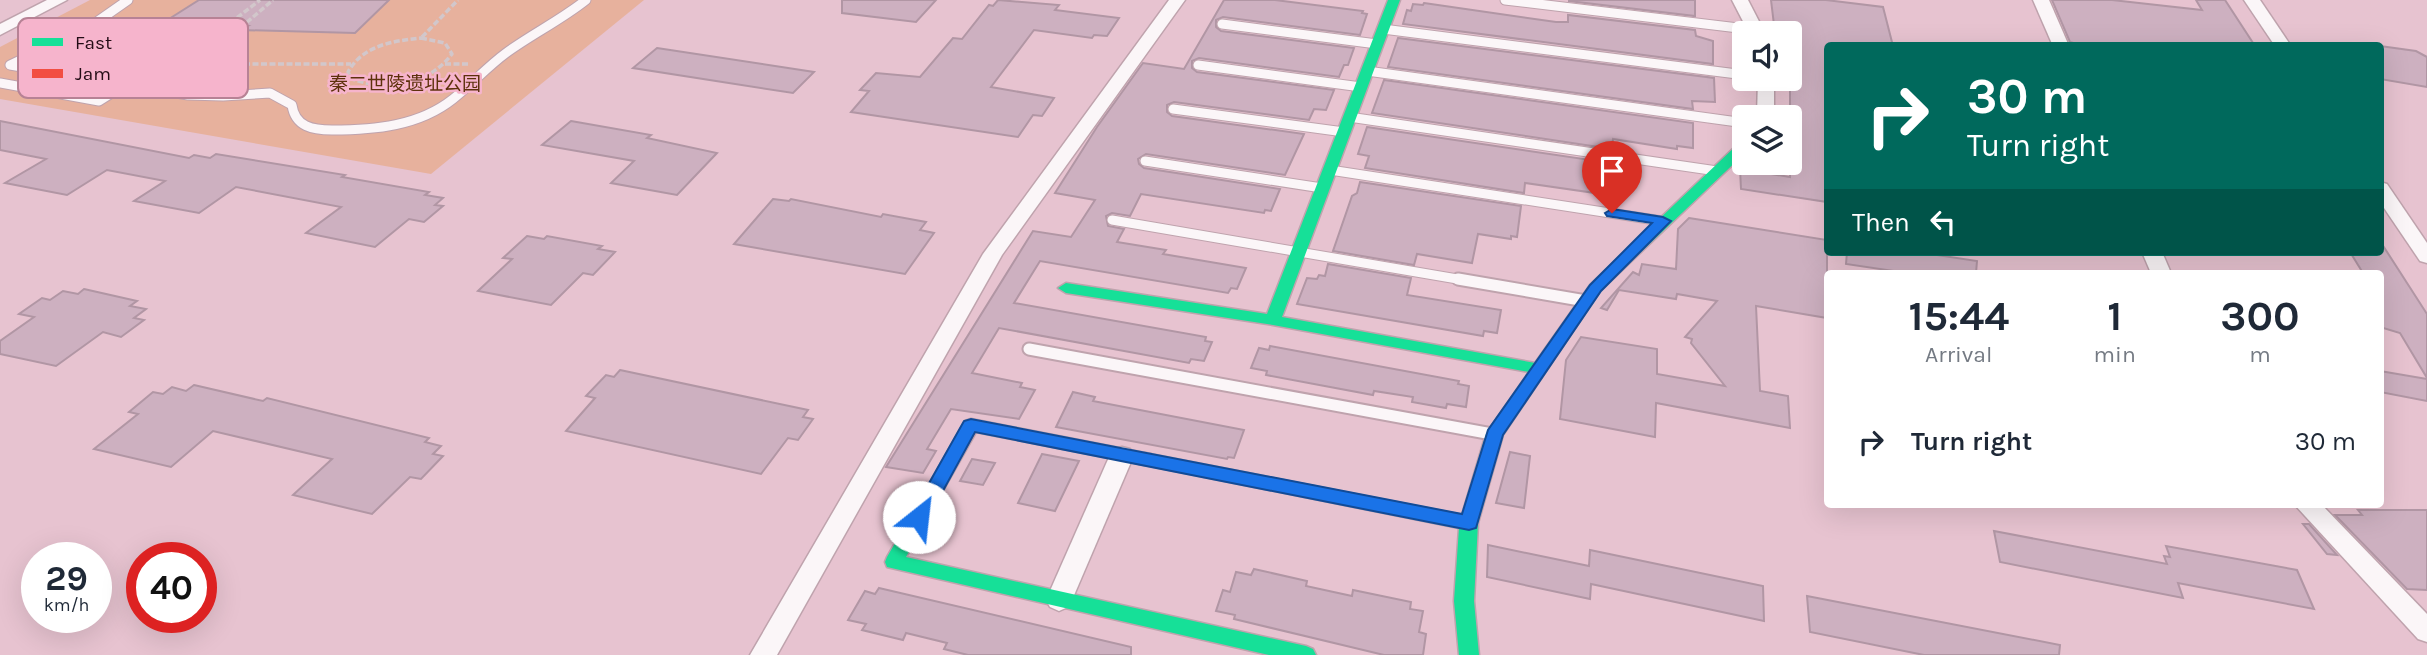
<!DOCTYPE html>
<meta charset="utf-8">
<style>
body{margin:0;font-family:Karla,"Noto Sans SC",sans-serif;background:#f6f6f7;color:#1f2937;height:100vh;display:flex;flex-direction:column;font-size:26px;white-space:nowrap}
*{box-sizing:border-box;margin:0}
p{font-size:23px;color:#747a83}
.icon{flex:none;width:38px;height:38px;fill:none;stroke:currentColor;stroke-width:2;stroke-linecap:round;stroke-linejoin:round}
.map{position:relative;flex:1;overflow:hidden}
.side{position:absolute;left:1824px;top:270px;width:560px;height:238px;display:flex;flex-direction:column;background:#fff;border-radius:7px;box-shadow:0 7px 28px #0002}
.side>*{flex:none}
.hud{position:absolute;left:1824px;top:42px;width:560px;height:214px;border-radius:7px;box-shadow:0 7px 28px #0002;background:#00695c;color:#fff;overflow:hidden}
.tools{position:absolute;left:1732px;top:21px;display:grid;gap:14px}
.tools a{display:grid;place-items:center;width:70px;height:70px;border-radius:7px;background:#fff;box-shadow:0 7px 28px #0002;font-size:35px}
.speed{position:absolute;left:21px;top:542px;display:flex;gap:14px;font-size:35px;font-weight:700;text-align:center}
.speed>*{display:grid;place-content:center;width:91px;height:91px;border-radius:50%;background:#fff;box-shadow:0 7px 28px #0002;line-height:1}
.speed small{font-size:18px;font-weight:400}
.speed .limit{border:10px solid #d22;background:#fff;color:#111}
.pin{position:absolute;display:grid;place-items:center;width:60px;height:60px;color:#fff;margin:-72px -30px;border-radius:50% 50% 50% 0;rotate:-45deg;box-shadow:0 0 7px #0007}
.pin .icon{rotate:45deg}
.me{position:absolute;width:77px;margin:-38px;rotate:29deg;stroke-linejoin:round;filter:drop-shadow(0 0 5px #0008)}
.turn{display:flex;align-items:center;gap:24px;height:147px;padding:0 28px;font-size:32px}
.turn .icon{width:91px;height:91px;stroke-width:2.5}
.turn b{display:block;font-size:49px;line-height:60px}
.then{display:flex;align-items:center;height:66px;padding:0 28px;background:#0003;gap:14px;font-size:26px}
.eta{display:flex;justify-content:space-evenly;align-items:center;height:119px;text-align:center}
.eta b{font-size:42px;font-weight:700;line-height:49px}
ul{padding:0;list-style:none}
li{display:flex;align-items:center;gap:21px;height:105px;padding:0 28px}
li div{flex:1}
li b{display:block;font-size:26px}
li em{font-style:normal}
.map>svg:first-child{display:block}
</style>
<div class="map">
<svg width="2427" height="655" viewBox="0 0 2427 655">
<rect width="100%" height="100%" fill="#e7c3d0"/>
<path fill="#e7b19d" d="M90 0H644L431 174 0 99V47Z"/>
<g fill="#cdb0c0" stroke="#b196a4" stroke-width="2">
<path d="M199 0H389L355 33 241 30 248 26 161 24Z"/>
<path d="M842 0H936L916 22 842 13Z"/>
<path d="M998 0 1059 5 1055 10 1119 18 1107 36 1094 35 1092 38 1034 30 991 87 1054 98 1042 116 1033 115 1018 137 851 112 869 91 860 90 876 73 920 77 953 38 962 39 989 5 993 6Z"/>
<path d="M1224 0H1275L1363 11 1362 13 1367 14 1360 35 1223 17 1216 20V27L1221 31 1354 48 1348 65H1344L1339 77 1199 58 1192 61V68L1197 72 1334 90 1326 110 1314 109 1309 120 1174 102 1167 105V112L1172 116 1304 134 1285 175 1146 154 1138 159 1139 164 1144 168 1280 189 1271 211 1265 210 1264 213 1141 194 1130 216 1112 213 1106 216 1108 226 1124 229 1117 242 1166 250 1163 254 1246 268 1237 289 1231 288 1228 293 1040 261 1014 303 1206 337 1205 341 1212 342 1204 361 1191 359 1189 363 999 328 972 373 1022 383 1020 387 1035 390 1019 419 951 409 927 449 936 451 923 473 886 467 1033 231 1071 237 1095 200 1055 193 1097 127 1143 63 1184 69Z"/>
<path d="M1569 0H1695V16L1569 1Z"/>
<path d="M1771 0H1826L1883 7 1893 46H1827V202L1741 189 1740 169 1790 177V33H1775Z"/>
<path d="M2052 0H2112L2202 10 2196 0H2225L2255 46 2077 44 2070 42Z"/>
<path d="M1424 3 1556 22H1568V15L1695 30 1696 36 1713 41V64L1403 24 1407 10 1411 11 1413 4 1423 5Z"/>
<path d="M1398 38 1714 78 1715 102 1692 101 1693 109 1388 67Z"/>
<path d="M2380 46 2416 51 2427 57V87L2380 79Z"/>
<path d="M657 48 814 72 793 93 633 68Z"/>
<path d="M1384 80 1693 123V148L1677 146V149L1613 139 1612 149 1372 113Z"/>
<path d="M0 121 189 158 194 155 210 158 216 154 345 175 342 177 429 192 425 195 443 198 435 205 443 206 424 222 409 219 375 247 306 233 341 207 236 187 199 213 134 201 165 181 107 170 67 195 5 183 46 159 0 150Z"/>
<path d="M571 121 651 135 647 138 717 153 677 195 611 183 634 161 542 145Z"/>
<path d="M1367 127 1611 163 1609 192 1595 190V193L1525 183 1524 193 1365 168 1369 156 1358 154Z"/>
<path d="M1360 182 1521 206 1517 237 1511 236V239L1478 234 1472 263 1417 254 1414 265 1333 251 1352 196 1357 193Z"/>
<path d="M773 199 789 201 791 199 881 217 883 214 926 222 920 230 934 233 905 274 734 244Z"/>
<path d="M1689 218 1827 240V318L1756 306 1760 391 1788 396 1790 428 1656 403 1655 437 1560 419 1566 360 1581 337 1657 349V374L1725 386 1691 343 1692 339 1685 337 1717 301 1677 294 1676 299 1619 290 1607 310 1601 308 1633 272 1639 275 1642 264 1676 269 1678 229Z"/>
<path d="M527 236 544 239 547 236 602 246 598 249 615 252 593 275 583 273 551 305 478 291 512 259 503 258Z"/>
<path d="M2380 241 2427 314V378L2400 333 2380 327V273H2363L2350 252H2380Z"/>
<path d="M1847 252H1917L1977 261 1976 273H1907L1846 264Z"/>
<path d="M1328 264 1411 278 1407 295 1501 310 1497 333 1484 331 1483 336 1297 304 1307 278 1317 279 1319 275 1325 276Z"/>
<path d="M84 289 137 301 130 306 146 309 134 318 144 320 121 337 103 332 56 366 0 354V341L34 317 19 314 42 298 50 300 63 291 78 294Z"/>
<path d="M1270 346 1459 381 1458 384 1469 386 1466 407 1447 404 1446 408 1412 402 1413 397 1374 391 1373 395 1266 375 1267 371 1251 368 1259 348 1269 350Z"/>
<path d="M620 370 808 410 803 417 813 419 798 440 788 438 761 474 566 431 595 398 586 396 606 375 614 377Z"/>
<path d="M2380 371 2427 379V401L2380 392Z"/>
<path d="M194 385 263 401 267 398 429 438 425 442 441 446 433 454 443 456 421 479 410 477 372 514 293 495 332 459 213 431 171 467 94 449 138 414 129 412 153 392 163 394 172 387 186 391Z"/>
<path d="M1073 392 1095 397 1093 401 1244 430 1234 458 1228 457 1227 459 1056 427Z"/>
<path d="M1510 452 1530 456 1524 508 1496 503Z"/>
<path d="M1042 454 1079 461 1055 511 1018 503Z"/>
<path d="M972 459 995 463 983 485 960 481Z"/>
<path d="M2358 510H2427V590L2407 589 2335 515H2362Z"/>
<path d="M2303 524H2309L2337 555 2327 554Z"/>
<path d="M1994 531 2167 564 2164 556 2170 557 2166 546 2297 570 2314 609 2178 583 2183 598 2000 562Z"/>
<path d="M1488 545 1589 566 1590 550 1763 586 1764 621 1591 584 1590 599 1487 577Z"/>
<path d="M1254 569 1307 581 1306 586 1352 596 1353 590 1411 602 1410 609 1423 611 1419 632 1426 634 1423 655H1384L1234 619 1235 615 1216 611 1223 590 1230 592 1236 572 1251 575Z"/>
<path d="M879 588 1131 647V655H968L944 649 947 643 906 633 903 640 862 630 866 624 848 620 865 591 875 594Z"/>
<path d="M1807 596 2060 645 2059 655H1924L1810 632Z"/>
</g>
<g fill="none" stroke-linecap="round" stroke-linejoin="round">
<defs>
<g id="lane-far1">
<path d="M128 0 88 28 10 65 188 95 223 96 270 93 292 105C295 127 313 130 332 130 375 130 419 126 453 99 472 84 487 67 506 53 532 34 561 20 586 0"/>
<path d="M1505 0 1755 30"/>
<path d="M1222 24 1377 44"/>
<path d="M1383 29 1745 75"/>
<path d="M1198 65 1361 87"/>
<path d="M1367 71 1745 123"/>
<path d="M0 83 99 101 126 84"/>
<path d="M1173 109 1344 132"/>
<path d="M1349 117 1717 171"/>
<path d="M1145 161 1322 188"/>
<path d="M1330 170 1662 221"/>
<path d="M1112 220 1469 281"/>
</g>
<g id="lane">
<path d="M1458 279 1586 301"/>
<path d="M1029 349 1492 434"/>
</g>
<g id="street">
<path d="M47 0H67L0 35V24Z"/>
<path d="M1169 0H1185L1002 255 777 655H750L983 254Z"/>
<path d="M1732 0H1748L1765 33H1749Z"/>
<path d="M2033 0H2049L2069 46H2053Z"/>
<path d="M2244 0H2260L2291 46H2275Z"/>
<path d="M1758 79H1774V117H1757Z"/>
<path d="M2380 182 2387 184 2427 243V263L2420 261 2380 202Z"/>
<path d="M2142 252H2162L2171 273H2151Z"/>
<path d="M1122 447 1130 449 1134 455 1072 600 1068 607 1059 611 1050 607 1046 600 1110 455 1114 449Z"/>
<path d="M2294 504H2321L2427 614V642L2418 639Z"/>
</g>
<g id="fast">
<path d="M1388 0H1400L1282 317 1535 363 1590 285 1740 142 1745 141V153L1600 291 1503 435 1478 523 1474 601 1479 655H1459L1454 601 1459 528 1145 465 1139 464 1136 459 1139 454 1145 453 1462 515 1486 434 1529 372 1273 325 1066 293 1058 288 1066 283 1267 314Z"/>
<path d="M926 498 932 500 935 505 906 557 1306 646 1313 649 1316 655H1269L887 567 885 562 887 557 920 500Z"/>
</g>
<path id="jam" d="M971 419 1145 453 1151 454 1154 459 1151 464 1145 465 976 432 932 510 926 512 920 510 917 505 920 500 965 421Z"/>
</defs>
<use href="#lane-far1" stroke="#bfa3ad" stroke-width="11"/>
<use href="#lane" stroke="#bfa3ad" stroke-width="15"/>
<use href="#street" stroke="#bfa3ad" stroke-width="3"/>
<use href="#fast" stroke="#bfa3ad" stroke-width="3"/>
<use href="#jam" stroke="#bfa3ad" stroke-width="3"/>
<g stroke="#d2c7cb" stroke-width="3.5" stroke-dasharray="6 2.5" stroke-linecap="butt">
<path d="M422 37 458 0"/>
<path d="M421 38 445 43 452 54C428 85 388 92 352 79L348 72C363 45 393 41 421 38Z"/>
<path d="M190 54 260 0"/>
<path d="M194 54 200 58C190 67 180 71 167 65L179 56Z"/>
<path d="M197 55 232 35 273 0"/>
<path d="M193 64H351"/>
<path d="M445 64H468"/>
</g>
<use href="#lane-far1" stroke="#fbf6f8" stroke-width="9"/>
<use href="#lane" stroke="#fbf6f8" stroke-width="11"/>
<use href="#street" fill="#fbf6f8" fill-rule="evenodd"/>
<use href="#fast" fill="#16e098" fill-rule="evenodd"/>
<use href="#jam" fill="#f24e42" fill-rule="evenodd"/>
</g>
<path fill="#1a73e8" stroke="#114b97" stroke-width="2" d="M1612 209 1663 217 1671 221 1601 291 1503 435 1476 528 1469 530 975 432 926 522H913L910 517 964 421 971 419 1462 514 1488 430 1590 285 1652 223 1607 216 1605 213Z"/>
<g text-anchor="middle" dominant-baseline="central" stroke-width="5" stroke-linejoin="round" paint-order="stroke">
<g font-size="19" fill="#5d310c" stroke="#f6b4cc">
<text x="405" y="84">秦二世陵遗址公园</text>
</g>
</g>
<rect x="18" y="18" width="230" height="80" rx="10" fill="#f6b4cc" stroke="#b78295" stroke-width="2"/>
<rect x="32" y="38" width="31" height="8" fill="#16e098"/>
<rect x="32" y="69" width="31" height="9" fill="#f24e42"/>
<g font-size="19" fill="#230c15">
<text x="75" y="49">Fast</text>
<text x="75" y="80">Jam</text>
</g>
</svg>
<div class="tools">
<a><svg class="icon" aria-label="sound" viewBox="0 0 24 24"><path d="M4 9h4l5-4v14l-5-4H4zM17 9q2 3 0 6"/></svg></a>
<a><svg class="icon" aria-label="layers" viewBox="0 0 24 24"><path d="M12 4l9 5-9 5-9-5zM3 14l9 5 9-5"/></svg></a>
</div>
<div class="speed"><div>29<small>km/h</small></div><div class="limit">40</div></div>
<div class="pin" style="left:1612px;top:213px;background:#d93025"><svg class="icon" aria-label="arrive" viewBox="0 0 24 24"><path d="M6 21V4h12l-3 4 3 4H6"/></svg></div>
<svg class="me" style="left:919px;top:517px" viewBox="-20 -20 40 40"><circle r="19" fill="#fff"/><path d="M0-13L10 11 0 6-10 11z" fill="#1a73e8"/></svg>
<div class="hud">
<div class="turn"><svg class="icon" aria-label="right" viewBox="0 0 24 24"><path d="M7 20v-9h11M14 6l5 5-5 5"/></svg><div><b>30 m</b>Turn right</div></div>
<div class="then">Then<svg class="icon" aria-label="left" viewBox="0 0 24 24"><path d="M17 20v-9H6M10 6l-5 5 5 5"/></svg></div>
</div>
<section class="side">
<div class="eta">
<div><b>15:44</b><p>Arrival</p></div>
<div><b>1</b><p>min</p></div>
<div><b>300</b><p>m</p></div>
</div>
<ul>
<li><svg class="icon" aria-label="right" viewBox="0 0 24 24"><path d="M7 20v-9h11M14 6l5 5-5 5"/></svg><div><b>Turn right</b></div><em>30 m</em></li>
</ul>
</section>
</div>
